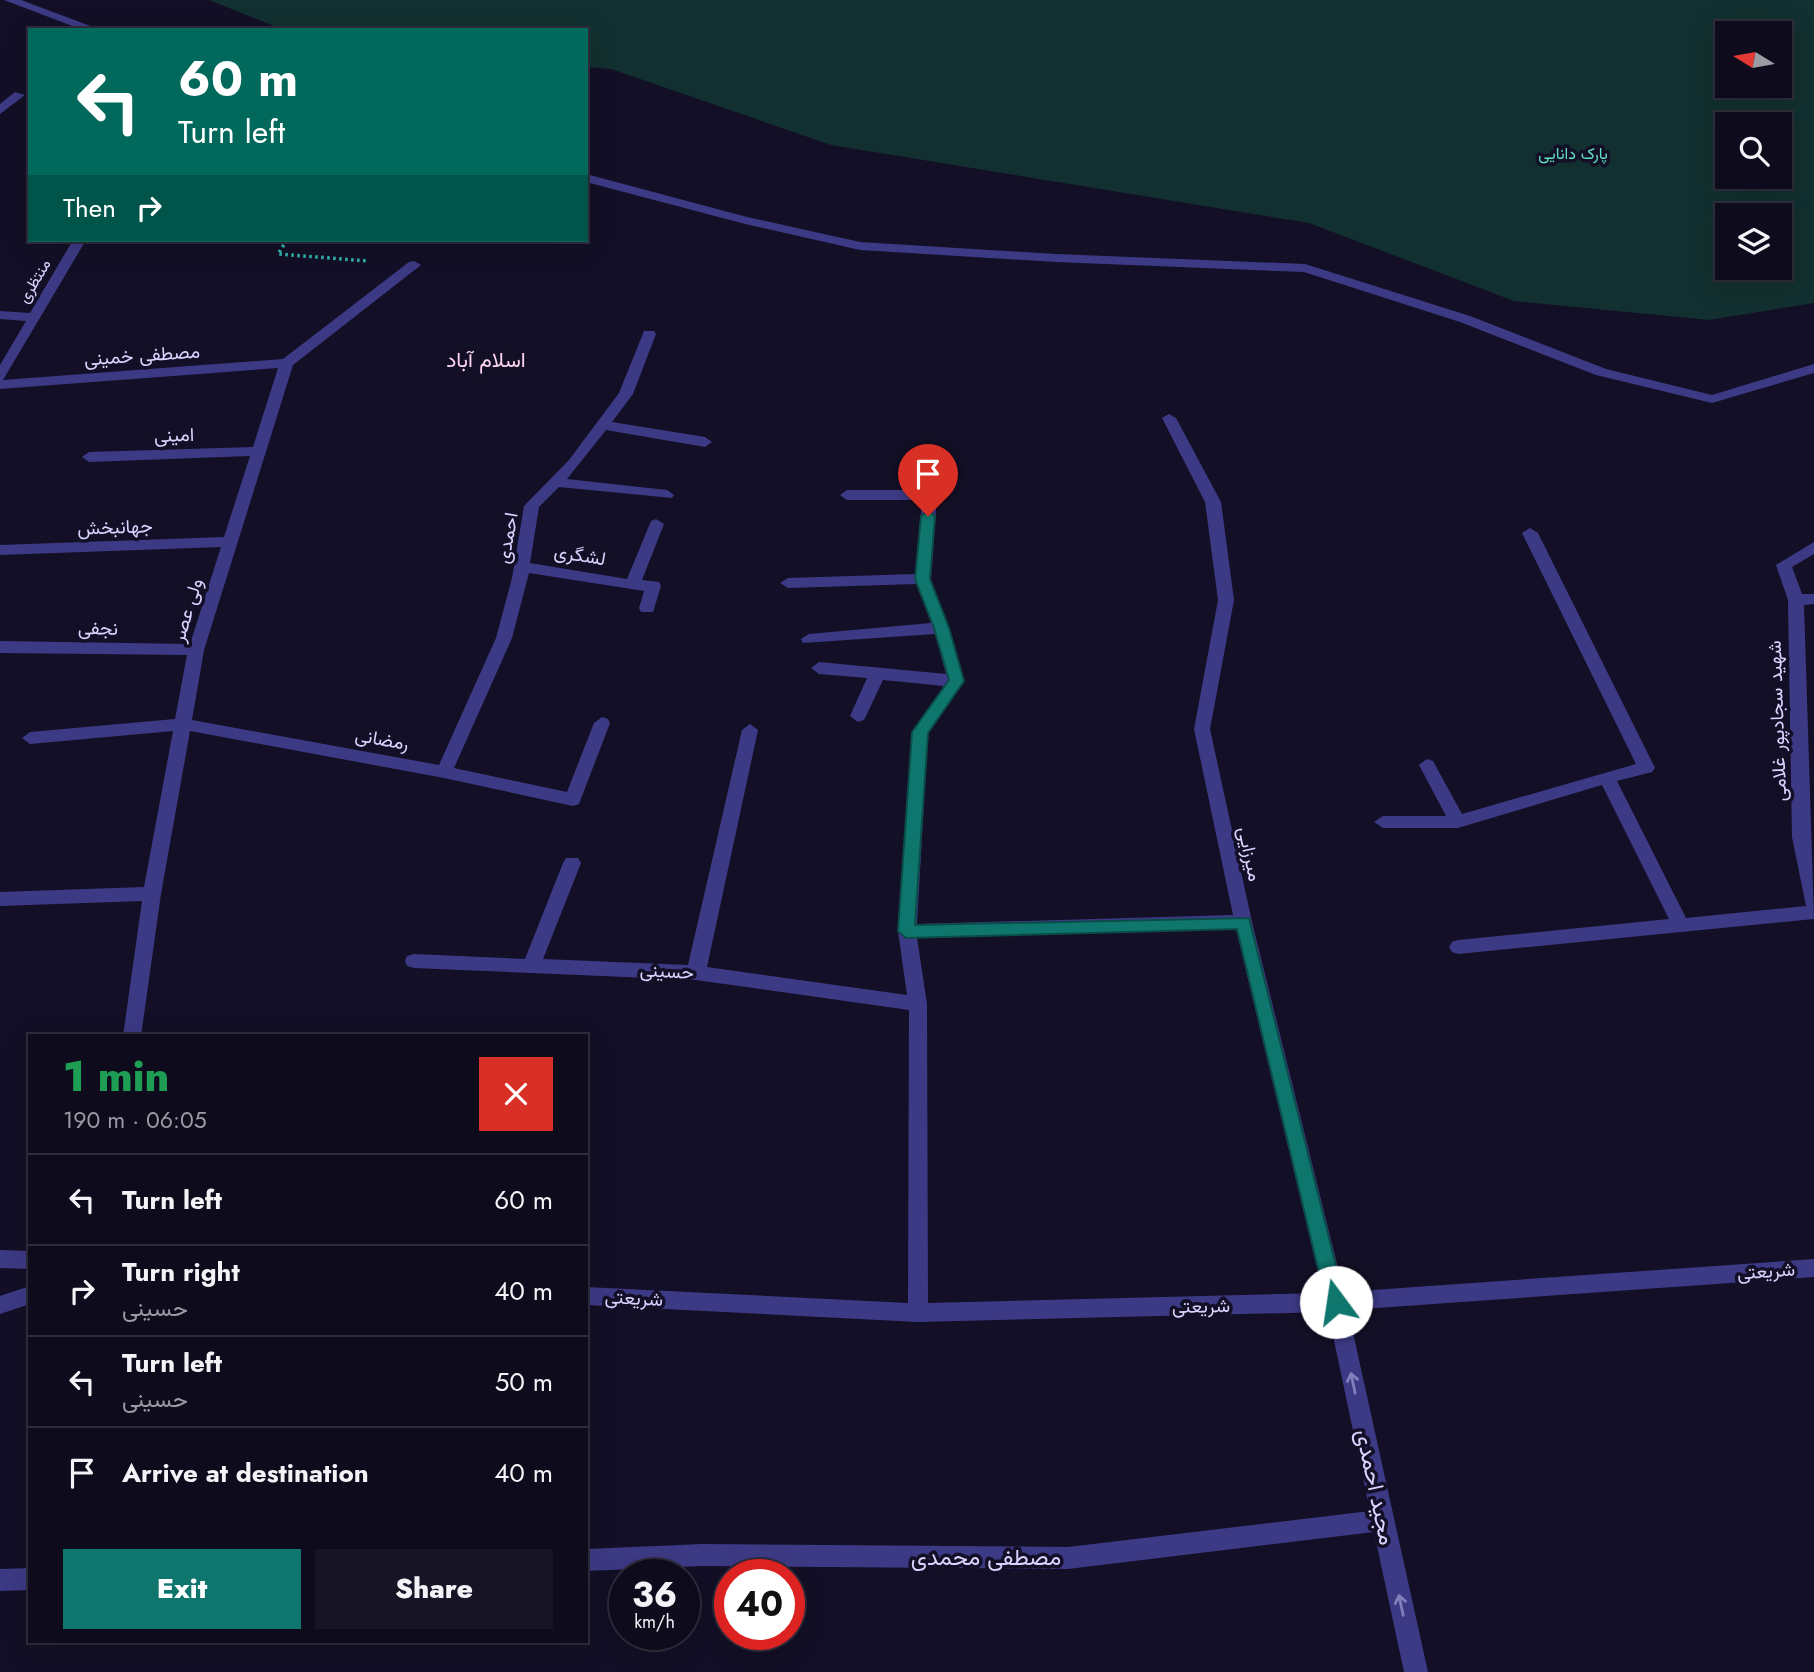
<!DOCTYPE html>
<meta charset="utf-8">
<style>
body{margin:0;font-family:Jost,Vazirmatn,sans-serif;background:#171425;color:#f1f3f6;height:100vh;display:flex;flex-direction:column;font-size:26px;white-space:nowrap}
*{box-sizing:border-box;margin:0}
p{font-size:23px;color:#9b9ba3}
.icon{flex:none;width:38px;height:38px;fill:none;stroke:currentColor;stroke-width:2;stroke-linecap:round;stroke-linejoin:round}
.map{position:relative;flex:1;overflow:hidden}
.panel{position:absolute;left:28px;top:1034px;width:560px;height:609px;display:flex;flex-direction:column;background:#0e0b1c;border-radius:0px;box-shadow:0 7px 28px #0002,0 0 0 2px #2e2b3b}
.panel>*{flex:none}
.guide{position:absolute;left:28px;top:28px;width:560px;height:214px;border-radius:0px;box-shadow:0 7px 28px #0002,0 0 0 2px #2e2b3b;background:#00695c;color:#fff;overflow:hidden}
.needle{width:46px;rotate:281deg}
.tools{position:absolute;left:1715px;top:21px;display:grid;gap:14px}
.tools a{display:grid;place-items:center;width:77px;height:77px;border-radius:0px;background:#0e0b1c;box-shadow:0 7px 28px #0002,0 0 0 2px #2e2b3b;font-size:35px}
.speed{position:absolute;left:609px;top:1559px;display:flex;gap:14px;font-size:35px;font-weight:700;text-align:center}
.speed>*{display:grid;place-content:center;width:91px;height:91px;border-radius:50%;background:#0e0b1c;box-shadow:0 7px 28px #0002,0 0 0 2px #2e2b3b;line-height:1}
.speed small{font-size:18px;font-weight:400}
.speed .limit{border:10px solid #d22;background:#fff;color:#111}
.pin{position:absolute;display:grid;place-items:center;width:60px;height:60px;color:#fff;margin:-72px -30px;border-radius:50% 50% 50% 0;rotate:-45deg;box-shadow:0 0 7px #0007}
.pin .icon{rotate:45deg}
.me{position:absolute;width:77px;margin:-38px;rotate:346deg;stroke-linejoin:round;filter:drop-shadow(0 0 5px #0008)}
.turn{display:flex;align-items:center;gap:24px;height:147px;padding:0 35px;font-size:32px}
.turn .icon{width:91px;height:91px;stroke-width:2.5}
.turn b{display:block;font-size:49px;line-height:60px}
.then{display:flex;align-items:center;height:66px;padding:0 35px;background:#0003;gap:14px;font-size:26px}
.round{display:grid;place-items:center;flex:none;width:74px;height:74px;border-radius:0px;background:#171425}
.headline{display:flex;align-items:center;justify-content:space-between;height:119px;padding:0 35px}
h1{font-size:42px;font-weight:800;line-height:52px;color:#1e9e55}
.button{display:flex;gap:14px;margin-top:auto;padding:14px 35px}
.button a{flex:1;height:80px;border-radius:0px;background:#0f766e;color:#fff;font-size:28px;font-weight:800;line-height:80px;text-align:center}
.button a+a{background:#171425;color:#f1f3f6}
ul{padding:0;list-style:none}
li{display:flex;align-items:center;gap:21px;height:91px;padding:0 35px;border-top:2px solid #2e2b3b}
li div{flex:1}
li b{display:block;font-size:26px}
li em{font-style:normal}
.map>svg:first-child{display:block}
</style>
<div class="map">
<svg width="1814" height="1672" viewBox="0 0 1814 1672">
<rect width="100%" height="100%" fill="#130f26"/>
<path fill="#12302f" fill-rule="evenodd" d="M209 0H1814V303L1709 320 1514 301 1309 223 831 145 611 69 586 67V30H284ZM1727 33H1780V86H1727ZM1727 124H1780V177H1727ZM1727 215H1780V268H1727Z"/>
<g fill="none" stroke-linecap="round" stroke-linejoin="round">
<path stroke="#2fb8b0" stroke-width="3.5" stroke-dasharray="2.5 3.5" stroke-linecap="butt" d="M287 240 278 254 368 261"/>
<g fill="#3d3a85" fill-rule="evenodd">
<path d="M4 0H21L101 30H83Z"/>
<path d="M15 92 25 95 0 114V104Z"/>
<path d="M586 174 747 217 860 242 1056 254 1305 264 1470 316 1606 369 1712 395 1814 364V373L1712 403 1596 375 1460 322 1304 272 1056 262 860 250 745 224 586 182Z"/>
<path d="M73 240H86L3 380 283 359 409 262 414 261 421 265 293 365 204 650 192 720 439 765 496 638 512 578 524 506 569 460 619 393 644 331H654L656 334 633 394 612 422 705 437 712 442 705 447 606 430 567 479 667 490 674 495 672 498 559 487 539 507 530 563 627 579 651 521 656 519 664 524 642 580 659 582 661 586 653 612H641L639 608 644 591 529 573 512 638 454 768 567 792 594 723 602 717 608 719 610 723 579 804 573 806 444 778 190 731 161 894 141 1036H123L142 901 0 906V892L144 887 173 731 30 744 22 738 30 732 175 719 187 655 0 653V641L190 644 221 547 0 555V545L224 537 250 456 89 462 82 457 89 452 253 447 278 368 0 389V365L26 321 0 319V311L30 313Z"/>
<path d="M1169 414 1176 418 1221 502 1234 600 1210 729 1252 922 1344 1292 1814 1259V1277L1348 1310 1428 1672H1404L1374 1532 1068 1569 702 1566 586 1571V1549L702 1544 1068 1547 1370 1511 1328 1312 918 1322 586 1305V1287L908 1303 909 1010 696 980 414 968 407 966 405 961 407 956 414 954 525 959 563 863 566 858H578L581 863 543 959 688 965 742 730 750 724 758 730 707 967 907 995 898 931 912 732 944 686 883 680 864 720 858 722 850 716 867 678 819 674 811 668 819 662 946 674 935 634 803 643 801 639 809 634 931 623 917 584 788 588 780 583 788 578 916 574 922 500H847L840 495 847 490H923L925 470 932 465 939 470 931 579 964 681 928 733 917 924 1233 915 1194 729 1218 600 1205 502 1162 418ZM1236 929 1323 1293 928 1303 927 1004 917 938Z"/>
<path d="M1530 528 1538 533 1655 768 1652 772 1617 781 1686 918 1806 906 1792 837 1788 600 1776 565 1814 542V554L1792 567 1802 594H1814V604L1804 605 1814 919 1458 954 1452 952 1449 947 1452 942 1458 940 1669 919 1602 785 1458 828H1383L1374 822 1383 816H1446L1419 765 1427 759 1433 761 1462 814 1636 764 1522 533Z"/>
<path d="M0 1250 30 1251V1269L0 1268Z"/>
<path d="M30 1286V1304L0 1314V1296Z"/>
<path d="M30 1568V1590L0 1591V1569Z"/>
</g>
</g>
<defs><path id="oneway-shaft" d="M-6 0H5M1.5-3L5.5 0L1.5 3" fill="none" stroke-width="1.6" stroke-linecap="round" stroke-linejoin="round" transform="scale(1.75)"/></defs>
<g stroke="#837fbc">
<use href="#oneway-shaft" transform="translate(1353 1383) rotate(-102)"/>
<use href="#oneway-shaft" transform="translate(1401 1605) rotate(-102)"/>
</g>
<path fill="#0f766e" stroke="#0a4d48" stroke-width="2" d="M928 511 935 516 930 579 949 628 964 681 928 733 915 925 1249 918 1345 1302 1343 1308 1336 1311 1329 1308 1326 1302 1237 929 906 938 898 931 912 732 949 680 934 628 915 579 921 516Z"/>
<g text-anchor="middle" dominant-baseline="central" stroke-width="7" stroke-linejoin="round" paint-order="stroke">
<g font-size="16" fill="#5fe0c0" stroke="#130f26">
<text x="1573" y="153">پارک دانایی</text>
</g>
<g font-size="16" fill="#d9d4ff" stroke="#130f26">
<text transform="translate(34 281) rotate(-59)">منتظری</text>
</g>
<g font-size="19" fill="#d9d4ff" stroke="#130f26">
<text transform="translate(142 355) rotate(-4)">مصطفی خمینی</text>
<text transform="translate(174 435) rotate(-2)">امینی</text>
<text transform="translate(115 527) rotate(-2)">جهانبخش</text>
<text transform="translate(507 538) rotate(-80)">احمدی</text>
<text transform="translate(580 555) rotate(9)">لشگری</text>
<text transform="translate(187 610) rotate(-73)">ولی عصر</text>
<text transform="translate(98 628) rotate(1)">نجفی</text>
<text transform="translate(1777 721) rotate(-92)">شهید سجادپور غلامی</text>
<text transform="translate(382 739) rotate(10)">رمضانی</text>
<text transform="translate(1250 854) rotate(78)">میرزایی</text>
<text transform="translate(667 971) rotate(3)">حسینی</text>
<text transform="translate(1766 1271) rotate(-4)">شریعتی</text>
<text transform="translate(634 1298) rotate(3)">شریعتی</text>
<text transform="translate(1201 1306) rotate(-1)">شریعتی</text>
</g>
<g font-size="21" fill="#ffd6f0" stroke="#130f26">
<text x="486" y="360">اسلام آباد</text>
</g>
<g font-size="23" fill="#d9d4ff" stroke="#130f26">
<text transform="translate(1376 1487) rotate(78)">مجید احمدی</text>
<text x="986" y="1557">مصطفی محمدی</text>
</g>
</g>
</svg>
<div class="tools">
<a><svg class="needle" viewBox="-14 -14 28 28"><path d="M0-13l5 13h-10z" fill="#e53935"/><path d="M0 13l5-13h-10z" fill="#9b9ba3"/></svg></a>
<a><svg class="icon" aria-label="search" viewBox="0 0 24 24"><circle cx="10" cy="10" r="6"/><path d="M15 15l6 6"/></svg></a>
<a><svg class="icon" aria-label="layers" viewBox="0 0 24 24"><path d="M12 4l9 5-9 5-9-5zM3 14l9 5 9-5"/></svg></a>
</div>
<div class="speed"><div>36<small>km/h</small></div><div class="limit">40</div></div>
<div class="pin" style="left:928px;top:516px;background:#d93025"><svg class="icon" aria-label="arrive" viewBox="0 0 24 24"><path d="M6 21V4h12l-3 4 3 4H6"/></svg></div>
<svg class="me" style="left:1336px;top:1302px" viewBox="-20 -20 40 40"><circle r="19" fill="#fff"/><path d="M0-13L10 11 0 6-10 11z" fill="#0f766e"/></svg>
<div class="guide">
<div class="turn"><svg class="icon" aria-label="left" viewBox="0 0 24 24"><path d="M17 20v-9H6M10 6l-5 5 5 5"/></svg><div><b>60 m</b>Turn left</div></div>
<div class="then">Then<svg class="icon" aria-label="right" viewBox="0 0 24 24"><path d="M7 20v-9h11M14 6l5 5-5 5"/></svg></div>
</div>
<section class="panel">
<div class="headline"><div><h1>1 min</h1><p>190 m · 06:05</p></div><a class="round" style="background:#d93025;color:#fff"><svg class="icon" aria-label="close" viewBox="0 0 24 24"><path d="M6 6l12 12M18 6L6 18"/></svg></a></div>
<ul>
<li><svg class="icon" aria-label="left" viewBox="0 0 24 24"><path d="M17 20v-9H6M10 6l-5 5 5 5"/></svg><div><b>Turn left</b></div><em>60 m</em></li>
<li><svg class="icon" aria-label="right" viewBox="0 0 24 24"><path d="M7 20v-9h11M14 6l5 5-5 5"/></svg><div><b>Turn right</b><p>حسینی</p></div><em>40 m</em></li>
<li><svg class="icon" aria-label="left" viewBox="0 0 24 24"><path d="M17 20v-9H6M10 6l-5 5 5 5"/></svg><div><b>Turn left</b><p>حسینی</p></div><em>50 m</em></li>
<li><svg class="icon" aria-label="arrive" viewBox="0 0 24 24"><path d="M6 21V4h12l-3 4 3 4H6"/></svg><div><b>Arrive at destination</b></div><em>40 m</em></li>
</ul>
<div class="button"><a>Exit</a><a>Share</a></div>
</section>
</div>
